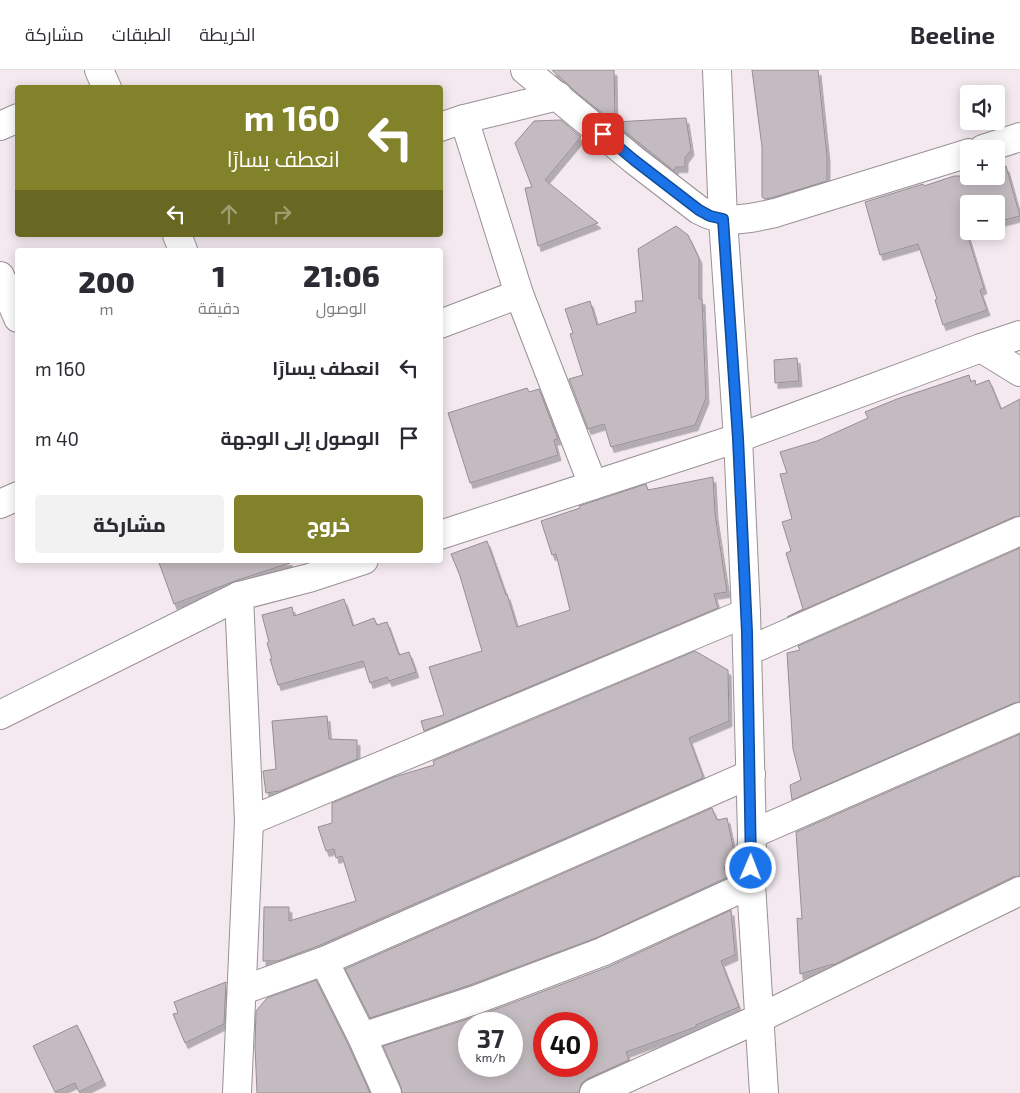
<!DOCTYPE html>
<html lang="ar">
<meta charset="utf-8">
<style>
body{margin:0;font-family:"Exo 2",Cairo,sans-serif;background:#f2f2f3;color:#2b2b33;direction:rtl;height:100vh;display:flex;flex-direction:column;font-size:19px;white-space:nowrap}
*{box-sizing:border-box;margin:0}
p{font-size:16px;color:#7c7c81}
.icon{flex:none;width:28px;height:28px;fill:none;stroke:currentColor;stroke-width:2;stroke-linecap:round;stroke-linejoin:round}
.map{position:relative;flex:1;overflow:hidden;direction:ltr}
.side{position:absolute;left:15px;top:178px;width:428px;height:315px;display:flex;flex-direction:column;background:#fff;border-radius:5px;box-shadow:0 2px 12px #0003;direction:rtl}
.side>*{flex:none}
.top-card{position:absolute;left:15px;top:15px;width:428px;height:152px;border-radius:5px;box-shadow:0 2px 12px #0003;direction:rtl;background:#82822b;color:#fff;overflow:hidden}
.buttons{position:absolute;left:960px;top:15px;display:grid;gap:10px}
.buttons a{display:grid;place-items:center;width:45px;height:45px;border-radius:5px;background:#fff;box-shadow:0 2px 12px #0003;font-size:25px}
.speed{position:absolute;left:458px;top:942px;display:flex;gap:10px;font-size:25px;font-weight:700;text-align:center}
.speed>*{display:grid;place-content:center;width:65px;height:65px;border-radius:50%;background:#fff;box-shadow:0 2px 12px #0003;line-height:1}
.speed small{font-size:12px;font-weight:400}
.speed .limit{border:8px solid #d22;background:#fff;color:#111}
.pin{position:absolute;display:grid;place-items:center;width:42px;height:42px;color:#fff;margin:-21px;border-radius:10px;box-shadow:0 2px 8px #0006}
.me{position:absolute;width:55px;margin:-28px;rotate:1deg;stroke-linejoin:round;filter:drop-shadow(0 0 4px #0008)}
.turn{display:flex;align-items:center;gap:18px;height:105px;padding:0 20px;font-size:22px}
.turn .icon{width:65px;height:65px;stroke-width:2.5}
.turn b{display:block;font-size:35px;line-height:42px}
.lanes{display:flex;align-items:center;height:48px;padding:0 20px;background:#0003;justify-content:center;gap:25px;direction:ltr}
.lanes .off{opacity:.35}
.eta{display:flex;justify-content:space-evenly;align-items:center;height:85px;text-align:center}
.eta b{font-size:30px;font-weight:800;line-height:35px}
.action{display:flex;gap:10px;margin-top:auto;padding:10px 20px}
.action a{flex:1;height:58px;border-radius:5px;background:#82822b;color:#fff;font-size:20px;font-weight:800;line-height:58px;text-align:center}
.action a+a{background:#f2f2f3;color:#2b2b33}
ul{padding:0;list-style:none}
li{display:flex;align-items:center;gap:15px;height:70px;padding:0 20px}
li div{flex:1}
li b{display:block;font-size:19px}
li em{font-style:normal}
header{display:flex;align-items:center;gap:30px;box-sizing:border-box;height:70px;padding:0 25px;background:#fff;border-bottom:1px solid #e1e1e2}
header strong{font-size:24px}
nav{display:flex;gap:28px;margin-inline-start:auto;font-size:18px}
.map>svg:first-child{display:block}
</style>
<header>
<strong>Beeline</strong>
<nav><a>الخريطة</a><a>الطبقات</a><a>مشاركة</a></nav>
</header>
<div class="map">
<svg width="1020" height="1023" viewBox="0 0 1020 1023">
<defs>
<filter id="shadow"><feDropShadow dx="3" dy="5.5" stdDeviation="0" flood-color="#0004"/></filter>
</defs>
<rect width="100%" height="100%" fill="#f3e9ef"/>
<g fill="#c4bbc0" stroke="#968e93" fill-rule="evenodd" filter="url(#shadow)">
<path d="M552 0H614L615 52 686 48 691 80 685 88V97H676L674 101 576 22Z"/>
<path d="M752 0H818L827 86V111L771 128 765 129 762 127V77Z"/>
<path d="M561 50 581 67 545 110 598 153 538 176 525 118 532 117 515 73 534 51Z"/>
<path d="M1006 96 1020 146 996 152V134H969V160H966L984 218 980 220 987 240 943 255 935 230 937 229 918 174 880 185 865 132 923 114 924 116 954 106H996V99Z"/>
<path d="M676 156 688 165 699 188V229H702L706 328 695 355 611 377 604 354 588 359 569 309 583 305 570 264 573 263 565 239 590 231 597 255 636 242 635 231H643L638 179Z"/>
<path d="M797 288 799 311 775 313 774 290Z"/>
<path d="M969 305 971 312 975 310 976 315 989 310 1001 339 1020 329V446L1014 447 787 547 803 539 786 483 791 481 782 452 792 449 780 404 787 403 780 382 817 371 868 348 865 342 897 329Z"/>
<path d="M527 318 529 322 539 319 558 369 554 370 558 385 470 413 448 343Z"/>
<path d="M713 407 715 444 727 522 714 524 718 538 424 661 421 651 444 645 429 597 482 581 460 506 451 484 487 471 506 525 507 524 517 557 570 540 556 484 552 485 541 451 580 438 579 436 646 414 648 420Z"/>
<path d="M1020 478V632L1014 633 792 730 790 715 801 710 793 679 787 583 800 580 798 576Z"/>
<path d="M158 490H289L290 493 235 511 174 534Z"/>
<path d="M344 529 353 556 374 548 377 555 387 552 399 585 409 582 416 602 389 611 387 607 370 613 363 591 278 615 270 589H272L267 573 269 572 262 545 292 537 294 546Z"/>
<path d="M695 581 728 600 729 651 689 668 703 706 701 709 318 876 278 891H263L264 837H289V851L356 831 342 786 336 788 334 779 326 781 318 757 332 753V733L394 707 434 695 433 691Z"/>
<path d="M327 646 329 669 357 670V689L280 721 266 723 263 701 276 699 272 651Z"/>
<path d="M1020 664V806L1013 807 833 895V894L800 904 797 848 802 849 796 762Z"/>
<path d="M712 738 717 750 727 748 736 791V794L724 797 728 807 596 868 470 915 370 948 345 899Z"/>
<path d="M731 840 735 885 721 891 739 937 696 955V957L626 982 629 990 587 1009 581 1014 579 1023H402L401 1017 383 976 480 945 608 897ZM469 954H511V996H469ZM544 954H586V996H544Z"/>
<path d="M316 910 348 974 370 1023H257L255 976 256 941 267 928Z"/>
<path d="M226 912 224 954 185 973 173 944 178 943 174 932Z"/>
<path d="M77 955 103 1010 79 1022 75 1013 55 1022 33 976Z"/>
</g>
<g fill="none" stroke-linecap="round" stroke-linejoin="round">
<defs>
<g id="street">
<path d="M99 0 107 18"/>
<path d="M525 0 634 90 699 140C726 155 747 149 775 143L969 83"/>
<path d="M464 49 519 224 593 415"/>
<path d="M0 56 18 48"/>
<path d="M440 57 464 49 558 26"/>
<path d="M983 79 1020 67"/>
<path d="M177 165 183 180"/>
<path d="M0 206 18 248"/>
<path d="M440 254 519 224"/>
<path d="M981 278 1020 302"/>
<path d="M0 434 18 426"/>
<path d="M440 465 738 368"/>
<path d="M748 581 1020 461"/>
<path d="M0 645 239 526 309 508 364 490"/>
<path d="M249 751 746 543"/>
<path d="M752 764 1020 647"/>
<path d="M324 891 362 967 387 1023"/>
<path d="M243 920 324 891 751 704"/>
<path d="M362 967 475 930 602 882 751 814"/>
<path d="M237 1023 249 751 239 526"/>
<path d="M594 1023 760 948 1020 821"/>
</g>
<g id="secondary">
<path d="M717 0 723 149 738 368 746 543 752 764 751 814 764 1023"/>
<path d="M738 368 981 278 1020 265"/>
</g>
</defs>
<use href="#street" stroke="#999196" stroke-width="30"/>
<use href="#secondary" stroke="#999196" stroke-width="30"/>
<use href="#street" stroke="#fff" stroke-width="28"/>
<use href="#secondary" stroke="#fff" stroke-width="28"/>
</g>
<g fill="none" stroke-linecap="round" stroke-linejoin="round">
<defs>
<path id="route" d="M603 64 634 90 699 140 710 146 723 149 738 368 747 562 751 798"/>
</defs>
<use href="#route" stroke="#114b97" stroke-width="12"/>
<use href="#route" stroke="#1a73e8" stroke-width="9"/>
</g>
</svg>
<div class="buttons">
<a><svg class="icon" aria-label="sound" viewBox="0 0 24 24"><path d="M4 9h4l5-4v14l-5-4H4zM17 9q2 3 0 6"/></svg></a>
<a>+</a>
<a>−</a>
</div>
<div class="speed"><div>37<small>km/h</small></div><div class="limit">40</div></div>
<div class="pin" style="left:603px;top:64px;background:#d93025"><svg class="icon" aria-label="arrive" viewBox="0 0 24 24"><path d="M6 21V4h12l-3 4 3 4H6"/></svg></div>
<svg class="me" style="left:751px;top:798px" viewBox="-20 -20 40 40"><circle r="17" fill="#1a73e8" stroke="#fff" stroke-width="3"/><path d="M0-11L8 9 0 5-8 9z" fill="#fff"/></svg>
<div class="top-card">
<div class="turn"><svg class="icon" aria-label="left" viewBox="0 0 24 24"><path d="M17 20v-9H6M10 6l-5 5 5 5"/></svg><div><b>160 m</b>انعطف يسارًا</div></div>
<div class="lanes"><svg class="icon" aria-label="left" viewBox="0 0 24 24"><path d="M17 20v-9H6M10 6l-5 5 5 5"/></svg><svg class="icon off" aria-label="ahead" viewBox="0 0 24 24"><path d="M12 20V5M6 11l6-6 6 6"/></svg><svg class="icon off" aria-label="right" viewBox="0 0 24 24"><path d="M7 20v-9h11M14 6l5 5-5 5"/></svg></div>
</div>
<section class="side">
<div class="eta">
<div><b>21:06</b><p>الوصول</p></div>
<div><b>1</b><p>دقيقة</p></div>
<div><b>200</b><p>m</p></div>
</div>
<ul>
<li><svg class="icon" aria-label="left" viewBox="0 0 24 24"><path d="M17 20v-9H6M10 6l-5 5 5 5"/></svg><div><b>انعطف يسارًا</b></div><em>160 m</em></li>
<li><svg class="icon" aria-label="arrive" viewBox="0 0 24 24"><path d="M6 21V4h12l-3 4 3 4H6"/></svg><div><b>الوصول إلى الوجهة</b></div><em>40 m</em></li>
</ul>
<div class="action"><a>خروج</a><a>مشاركة</a></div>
</section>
</div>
